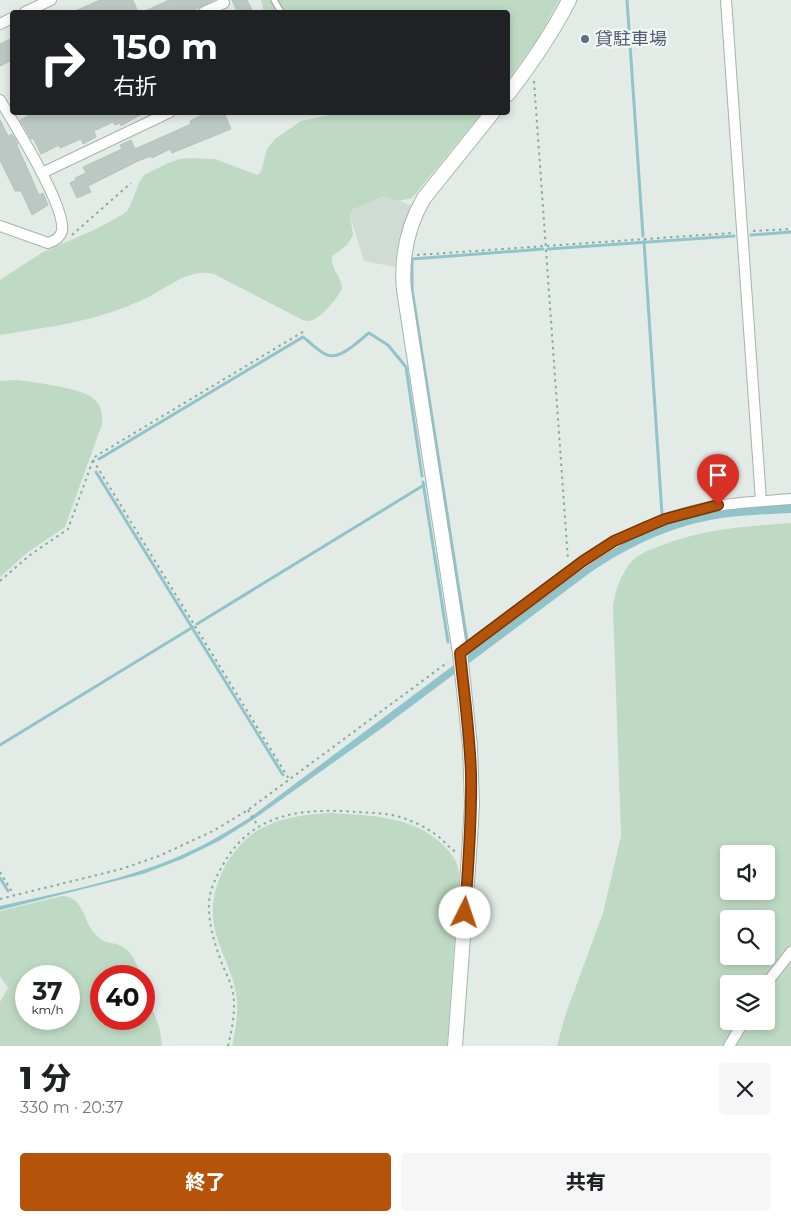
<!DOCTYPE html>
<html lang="ja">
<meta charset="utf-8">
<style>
body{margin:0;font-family:Montserrat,"Noto Sans JP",sans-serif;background:#f6f6f6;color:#202124;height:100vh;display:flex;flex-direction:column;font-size:19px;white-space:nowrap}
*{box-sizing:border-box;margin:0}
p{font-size:16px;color:#757577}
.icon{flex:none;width:28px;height:28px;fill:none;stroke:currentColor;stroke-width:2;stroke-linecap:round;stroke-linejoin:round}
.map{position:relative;height:1046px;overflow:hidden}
.drawer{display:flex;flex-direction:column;background:#fff;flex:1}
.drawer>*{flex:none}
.top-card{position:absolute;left:10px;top:10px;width:500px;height:105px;border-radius:5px;box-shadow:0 2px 8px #0003;background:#202124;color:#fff;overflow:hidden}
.fabs{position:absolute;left:720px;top:845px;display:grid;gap:10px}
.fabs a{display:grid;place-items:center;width:55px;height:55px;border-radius:5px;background:#fff;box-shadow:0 2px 8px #0003;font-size:25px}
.speed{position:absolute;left:15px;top:965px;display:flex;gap:10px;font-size:25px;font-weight:700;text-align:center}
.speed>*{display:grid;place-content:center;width:65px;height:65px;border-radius:50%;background:#fff;box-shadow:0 2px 8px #0003;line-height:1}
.speed small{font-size:12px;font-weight:400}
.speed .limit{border:8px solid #d22;background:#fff;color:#111}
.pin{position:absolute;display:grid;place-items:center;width:42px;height:42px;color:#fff;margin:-51px -21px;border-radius:50% 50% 50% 0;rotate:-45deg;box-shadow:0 0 5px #0007}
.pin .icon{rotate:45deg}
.me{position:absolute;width:55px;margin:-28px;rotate:4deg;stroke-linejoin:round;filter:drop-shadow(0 0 4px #0008)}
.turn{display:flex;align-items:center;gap:18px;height:105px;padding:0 20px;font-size:22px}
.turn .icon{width:65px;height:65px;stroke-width:2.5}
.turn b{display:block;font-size:35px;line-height:42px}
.round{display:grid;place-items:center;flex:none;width:52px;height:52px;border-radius:5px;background:#f6f6f6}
.head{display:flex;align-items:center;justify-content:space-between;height:85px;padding:0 20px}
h1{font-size:30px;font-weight:800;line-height:38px}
.cta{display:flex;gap:10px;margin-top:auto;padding:10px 20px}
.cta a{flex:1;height:58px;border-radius:5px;background:#b45309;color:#fff;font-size:20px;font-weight:800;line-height:58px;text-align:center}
.cta a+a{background:#f6f6f6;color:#202124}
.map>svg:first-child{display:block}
</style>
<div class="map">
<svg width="791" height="1046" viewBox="0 0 791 1046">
<rect width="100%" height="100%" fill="#e3ebe7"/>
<path fill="#d1dbd6" d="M383 196 389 197 411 205 398 242 395 267 364 261 350 216 353 209 356 206Z"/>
<g fill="#bedac4" fill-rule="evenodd">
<path d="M261 0H559L539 37 508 80V12H267L263 9Z"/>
<path d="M341 113H482L412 198 399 201 383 196 353 209 350 216 353 235 347 245 332 256C330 269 342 276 342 289 337 298 320 320 309 321 308 321 302 320 301 319L214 274C189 267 166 289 144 299 99 321 49 327 0 335V280L43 252 94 230 122 215 127 211 130 206 139 183 144 175 168 163 180 159 191 158 215 159 257 175 261 172 267 149 275 139 301 121Z"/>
<path d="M17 380C32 382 83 388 94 399 102 406 102 414 102 424L65 527 28 552 0 577V381Z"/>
<path d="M791 523V946L762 984H729V1021H740L726 1046H557L565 1016 603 913 621 836 613 608C614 592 622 571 634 559 642 552 653 549 662 545 704 529 747 526 791 523ZM729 854H766V891H729ZM729 919H766V956H729Z"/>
<path d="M331 813C370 816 413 815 443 845 452 854 458 861 459 874L447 1046H232C236 1029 239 1010 236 993 232 967 214 943 213 916 211 883 232 845 260 829 282 817 307 814 331 813Z"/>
<path d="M62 896C85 896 83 925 98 937 103 942 110 943 116 944 132 949 136 962 141 976H101V1019H144V984L160 1030 162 1046H0V1002L8 988 0 976V911ZM69 976V1019H26V976Z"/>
<path d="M791 957V1046H733L747 1021H766V990Z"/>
</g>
<path fill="#91c4ca" d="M791 504V513C768 514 745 515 722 518 674 525 631 545 591 572L382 728 254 819 219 841 182 859 143 874 0 910V906C53 894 109 883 160 864 193 852 223 835 252 816L601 555C638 534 676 517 719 510 742 507 767 506 791 504Z"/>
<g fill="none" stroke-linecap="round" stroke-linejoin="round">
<g stroke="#91c4ca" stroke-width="3">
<path d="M627 0 643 236"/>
<path d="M751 235 791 232"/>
<path d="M644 241 662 514"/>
<path d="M548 249 734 236"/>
<path d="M99 459 303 337C310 342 317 350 325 354 339 362 358 341 369 333L388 345 406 367 422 476"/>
<path d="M96 472 283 775"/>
<path d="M423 482 448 642"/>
<path d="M197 624 424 485"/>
<path d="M467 641 412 289V259L543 249"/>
<path d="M0 745 193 627"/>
<path d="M0 878 8 891"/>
</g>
</g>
<g fill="#bbc8c3" stroke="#b6c4be">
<path d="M100 0H133L138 12H73Z"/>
<path d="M169 0H214L190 12H143Z"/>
<path d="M232 0H247L253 12H237Z"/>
<path d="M12 38V60L0 66V44Z"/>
<path d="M29 112H145L121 126 120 123 115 125 113 122 94 131 96 137 83 144 81 139 60 148 59 145 41 154 33 138 31 139 20 120 30 115Z"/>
<path d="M208 112H224L231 129 172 153 170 149 152 158 151 156 138 161 88 186 91 192 77 198 70 183 76 180 75 178 86 173 83 167 122 149 120 145 131 140 135 149 191 124 190 121Z"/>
<path d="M0 120 8 136 12 134 18 144 17 145 39 195 43 193 48 205 32 215 21 191H15L0 160Z"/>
</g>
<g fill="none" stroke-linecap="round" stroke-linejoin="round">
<defs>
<path id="lane" d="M274 0 281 12"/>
<g id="street">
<path d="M726 0 761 501"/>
<path d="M25 12 51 0"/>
<path d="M204 12 224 3"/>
<path d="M0 24 12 18"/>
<path d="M0 100C14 124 66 206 62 231 60 238 55 241 48 243L0 226"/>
<path d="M42 173 170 112"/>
<path d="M460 653C488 633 515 612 543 592 588 558 627 529 682 514 717 503 754 502 791 499"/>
<path d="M766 984 791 952"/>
<path d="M729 1046 744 1021"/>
</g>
<g id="secondary">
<path d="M508 94C531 64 552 34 569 0"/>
<path d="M455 1046 469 855 472 804 470 746 460 653 404 290C401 257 407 227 424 198L493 112"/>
</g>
</defs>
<use href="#lane" stroke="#a6b2ad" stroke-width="8"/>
<use href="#street" stroke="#a6b2ad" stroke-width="12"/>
<use href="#secondary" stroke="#a3b5ae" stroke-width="16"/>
<g stroke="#87ab9e" stroke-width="2" stroke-dasharray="2.5 4" stroke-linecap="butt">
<path d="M534 81 568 560"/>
<path d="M753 231 791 229"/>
<path d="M72 235 131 183"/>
<path d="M417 255 731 233"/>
<path d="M93 460 289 779"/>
<path d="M0 581 30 555 68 529 93 460 96 456 306 330"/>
<path d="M248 810 258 826"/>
<path d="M0 872 14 895"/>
<path d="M0 899 121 869 159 856 213 831 248 810 448 662"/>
<path d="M228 1046C232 1029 236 1010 233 993 231 982 225 972 221 961 214 942 208 922 209 902 210 888 217 875 224 863 253 812 304 808 357 812 373 813 390 813 406 819 417 823 429 829 439 837 445 842 449 848 456 852"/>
</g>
<use href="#lane" stroke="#fff" stroke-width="5"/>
<use href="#street" stroke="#fff" stroke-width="10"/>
<use href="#secondary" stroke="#fff" stroke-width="14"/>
</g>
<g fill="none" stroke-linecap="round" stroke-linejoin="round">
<defs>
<path id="route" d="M465 913C468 867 472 821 471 775 470 734 464 694 460 653L583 561 614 541 665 519 718 505"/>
</defs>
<use href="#route" stroke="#753606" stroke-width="12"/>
<use href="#route" stroke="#b45309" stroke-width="9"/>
</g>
<circle fill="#5c6f8a" stroke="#f3f8f5" stroke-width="2" cx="585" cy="39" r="5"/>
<g text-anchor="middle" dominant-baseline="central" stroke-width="4.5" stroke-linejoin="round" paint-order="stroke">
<g font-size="18" fill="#4e5e75" stroke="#f3f8f5" text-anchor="start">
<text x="595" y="39">貸駐車場</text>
</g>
</g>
</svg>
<div class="fabs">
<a><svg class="icon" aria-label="sound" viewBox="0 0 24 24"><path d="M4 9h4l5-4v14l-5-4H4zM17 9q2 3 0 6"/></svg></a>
<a><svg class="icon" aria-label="search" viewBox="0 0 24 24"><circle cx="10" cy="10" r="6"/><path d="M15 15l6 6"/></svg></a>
<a><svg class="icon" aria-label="layers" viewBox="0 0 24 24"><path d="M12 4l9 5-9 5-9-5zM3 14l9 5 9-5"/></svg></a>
</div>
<div class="speed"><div>37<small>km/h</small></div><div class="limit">40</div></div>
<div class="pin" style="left:718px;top:505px;background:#d93025"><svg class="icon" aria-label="arrive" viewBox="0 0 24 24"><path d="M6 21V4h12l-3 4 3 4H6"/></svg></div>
<svg class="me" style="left:465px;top:913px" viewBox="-20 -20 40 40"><circle r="19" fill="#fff"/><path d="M0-13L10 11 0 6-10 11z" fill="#b45309"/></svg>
<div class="top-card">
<div class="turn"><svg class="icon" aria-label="right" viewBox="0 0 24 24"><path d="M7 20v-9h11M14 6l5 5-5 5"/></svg><div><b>150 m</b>右折</div></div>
</div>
</div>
<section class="drawer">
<div class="head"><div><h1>1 分</h1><p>330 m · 20:37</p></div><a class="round"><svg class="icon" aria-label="close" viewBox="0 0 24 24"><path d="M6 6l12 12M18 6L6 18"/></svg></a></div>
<div class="cta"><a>終了</a><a>共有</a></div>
</section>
